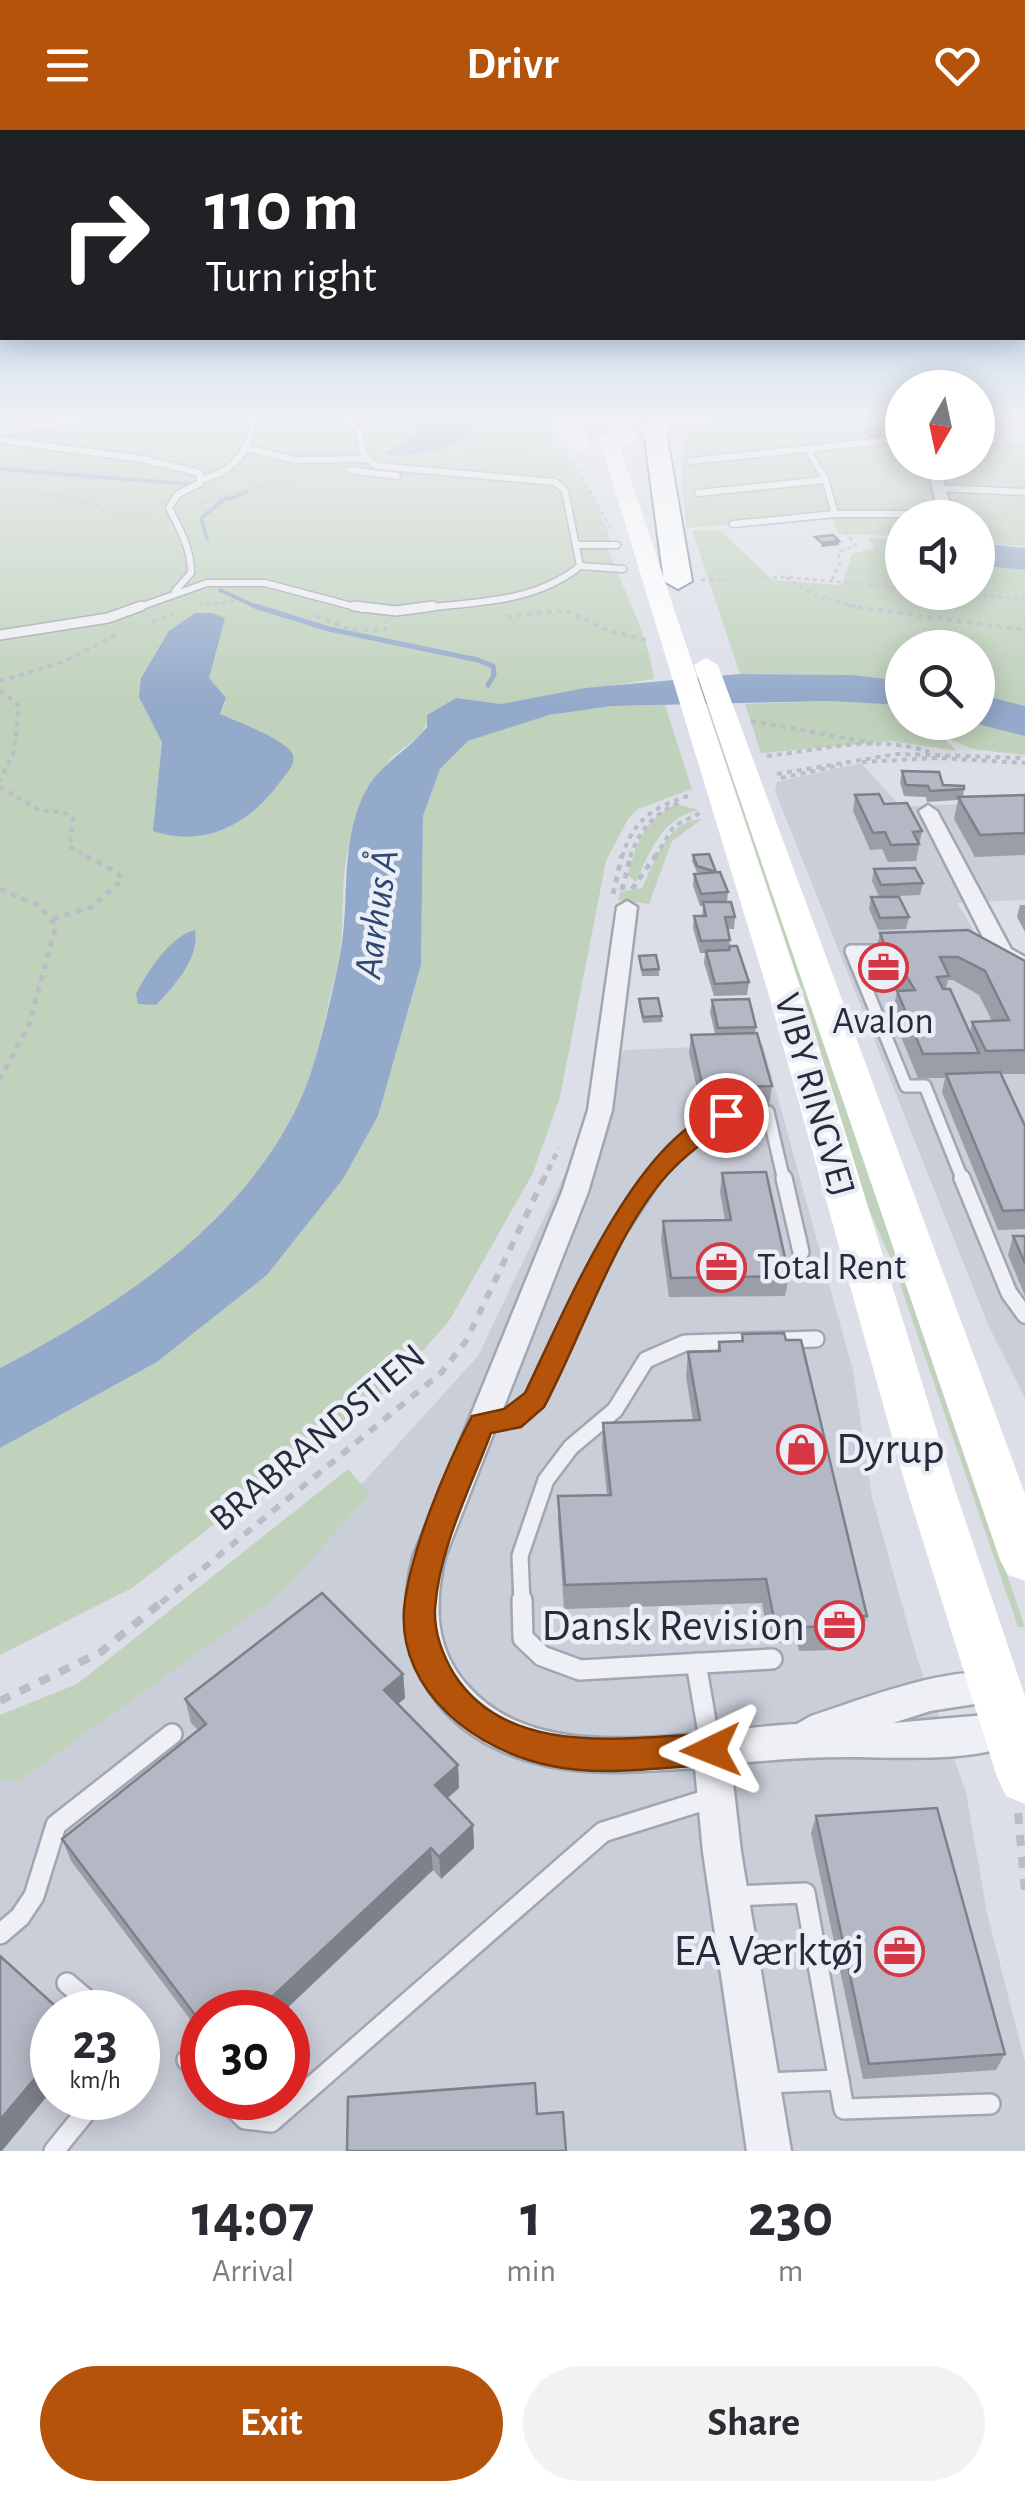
<!DOCTYPE html>
<meta charset="utf-8">
<style>
body{margin:0;font-family:"Alegreya Sans",sans-serif;background:#f2f2f3;color:#2b2b33;height:100vh;display:flex;flex-direction:column;font-size:38px;white-space:nowrap}
*{box-sizing:border-box;margin:0}
p{font-size:32px;color:#7c7c81}
.icon{flex:none;width:55px;height:55px;fill:none;stroke:currentColor;stroke-width:2;stroke-linecap:round;stroke-linejoin:round}
.map{position:relative;height:2021px;overflow:hidden}
.details{display:flex;flex-direction:column;background:#fff;flex:1}
.details>*{flex:none}
.hud{position:absolute;left:0px;top:0px;width:1025px;height:210px;box-shadow:0 5px 25px #0003;background:#202124;color:#fff;overflow:hidden}
.needle{width:65px;rotate:189deg}
.buttons{position:absolute;left:885px;top:240px;display:grid;gap:20px}
.buttons a{display:grid;place-items:center;width:110px;height:110px;border-radius:50%;background:#fff;box-shadow:0 5px 25px #0003;font-size:50px}
.speed{position:absolute;left:30px;top:1860px;display:flex;gap:20px;font-size:50px;font-weight:700;text-align:center}
.speed>*{display:grid;place-content:center;width:130px;height:130px;border-radius:50%;background:#fff;box-shadow:0 5px 25px #0003;line-height:1}
.speed small{font-size:25px;font-weight:400}
.speed .limit{border:15px solid #d22;background:#fff;color:#111}
.pin{position:absolute;display:grid;place-items:center;width:85px;height:85px;color:#fff;margin:-42px;border:5px solid #fff;border-radius:50%;box-shadow:0 2px 10px #0007}
.me{position:absolute;width:110px;margin:-55px;rotate:268deg;stroke-linejoin:round;filter:drop-shadow(0 0 8px #0008)}
.turn{display:flex;align-items:center;gap:35px;height:210px;padding:0 40px;font-size:45px}
.turn .icon{width:130px;height:130px;stroke-width:2.5}
.turn b{display:block;font-size:70px;line-height:85px}
.eta{display:flex;justify-content:space-evenly;align-items:center;height:170px;text-align:center}
.eta b{font-size:60px;font-weight:700;line-height:70px}
.button{display:flex;gap:20px;margin-top:auto;padding:20px 40px}
.button a{flex:1;height:115px;border-radius:60px;background:#b45309;color:#fff;font-size:40px;font-weight:700;line-height:115px;text-align:center}
.button a+a{background:#f2f2f3;color:#2b2b33}
header{display:flex;justify-content:space-between;align-items:center;height:130px;padding:0 40px;background:#b45309;color:#fff;font-size:45px;font-weight:700}
.map>svg:first-child{display:block}
</style>
<header><svg class="icon" aria-label="menu" viewBox="0 0 24 24"><path d="M4 6h16M4 12h16M4 18h16"/></svg>Drivr<svg class="icon" aria-label="heart" viewBox="0 0 24 24"><path d="M12 20l-8-8c-3-5 5-10 8-4 3-6 11-1 8 4z"/></svg></header>
<div class="map">
<svg width="1025" height="2021" viewBox="0 0 1025 2021">
<rect width="100%" height="100%" fill="#dcdfe7"/>
<g fill="#caced9" fill-rule="evenodd">
<path d="M861 633 901 677 1025 671V770L957 773 994 832 1025 830V1268L989 1197 775 661 777 652Z"/>
<path d="M763 914 853 1241 872 1367 917 1528 966 1662 987 1783 1025 1932V2021H0V1649L262 1464 478 1226 624 920ZM52 1882H138V1968H52ZM202 1882H288V1968H202Z"/>
</g>
<g fill="#c0d2bc" fill-rule="evenodd">
<path d="M0 287H544L560 302 549 305 551 310 547 312C571 323 606 384 610 412L606 413C622 460 647 499 654 549L501 574 456 568 427 585C428 610 405 613 391 629 376 644 359 690 351 710 338 744 347 800 337 838 326 879 320 924 304 963 251 1091 117 1177 0 1238ZM209 549 226 572 220 584 285 615 155 683 162 612Z"/>
<path d="M821 287H902V332H978V312L1021 314 1025 321V417L978 411V388H902V406L838 404 831 386 687 398C684 372 675 319 691 299Z"/>
<path d="M692 400H720L772 450 842 455 852 424 875 418 868 408 902 410V462H978V435L1025 440V576L978 564V518H902V551L854 545 740 544Z"/>
<path d="M701 568H707L1025 1497H1018L893 1134 859 1057Z"/>
<path d="M829 571 902 575V592L973 593 1025 606V625L972 619 942 606 957 621 891 611 761 623 745 574Z"/>
<path d="M665 575 692 659 638 679 628 689 606 731 560 967 533 1043 449 1191 389 1259 132 1458 0 1525V1318L157 1232 267 1145 343 1049 378 986 421 835 423 686 440 639 468 611 549 585 612 576Z"/>
<path d="M676 674 699 680C662 688 650 721 636 752L628 745C636 713 645 689 676 674Z"/>
<path d="M702 689 672 711 649 774 618 770 620 762 642 758C655 731 667 690 702 689Z"/>
<path d="M348 1339 370 1364 280 1464 16 1653 0 1649V1585L77 1554Z"/>
</g>
<g fill="#94aaca">
<path d="M408 287H466L477 298C462 320 409 328 384 324L413 306 415 294Z"/>
<path d="M978 413 1025 418V440L978 435Z"/>
<path d="M195 483H212L225 488 209 548 226 568 220 584C235 591 288 610 293 625 296 635 285 645 280 652 249 695 204 718 153 701L162 612 139 567 141 548 169 501Z"/>
<path d="M740 544 854 545 902 551V575L829 571 612 576 549 585 468 611 440 639 423 686 421 835 378 986 343 1049 267 1145 157 1232 0 1318V1238C119 1176 248 1091 303 964 317 932 333 861 340 825 351 769 338 707 369 655 385 631 410 619 427 597V585L456 568 501 574 585 558Z"/>
<path d="M978 564 1025 576V606L973 593 978 592Z"/>
<path d="M195 800C200 828 174 856 156 875L138 874 136 864C147 842 170 806 195 800Z"/>
</g>
<g fill="none" stroke-linecap="round" stroke-linejoin="round">
<g stroke="#94aaca" stroke-width="4">
<path d="M0 339 188 354"/>
<path d="M229 369 246 362"/>
<path d="M207 409 201 388 227 367"/>
<path d="M220 460 261 479"/>
</g>
<path stroke="#94aaca" stroke-width="5" d="M255 476 329 499 478 530 493 536 494 545 488 555"/>
<defs>
<g id="service-far4">
<path d="M343 287 359 300 364 326 377 336 555 352 565 361 580 436C534 474 471 472 413 479"/>
<path d="M0 302 98 287"/>
<path d="M0 310 143 329 200 343V353L178 364 169 378C180 400 191 418 191 443L175 461"/>
<path d="M247 318 295 330 367 329"/>
<path d="M807 319 825 348 835 384"/>
<path d="M691 331 902 309"/>
<path d="M350 340 397 346"/>
<path d="M203 349C231 343 248 323 253 295L247 287"/>
<path d="M939 358 1025 362"/>
<path d="M698 363 824 350"/>
<path d="M733 394 835 384H946"/>
<path d="M577 415H617"/>
<path d="M580 436 623 439"/>
<path d="M134 479 207 453H265L363 479"/>
</g>
<g id="service-far3">
<path d="M354 476 396 481 433 476"/>
<path d="M0 505 108 488 141 476"/>
</g>
<g id="service-far2">
<path d="M882 821H851L906 956H925L963 1051"/>
<path d="M651 1051 689 1010 723 987 768 982 784 1051"/>
</g>
<g id="service-far1">
<path d="M784 1048 801 1122"/>
<path d="M962 1048 1009 1163 1025 1185"/>
<path d="M484 1294 512 1289 535 1270 610 1113 653 1048"/>
<path d="M522 1473 520 1426 546 1350 571 1317 615 1280 646 1230 685 1213 816 1209"/>
</g>
<g id="service">
<path d="M522 1470 523 1508 542 1526 580 1540 772 1529"/>
<path d="M696 1533 711 1620"/>
<path d="M733 1766 805 1763 844 1979 990 1974"/>
<path d="M0 1804 20 1787 34 1766 56 1695 172 1604"/>
<path d="M67 1853 101 1882"/>
<path d="M187 1930 202 1946"/>
<path d="M767 1953 839 1950"/>
<path d="M224 1968 245 1989 271 1992 603 1702 712 1668"/>
<path d="M54 2021 97 1968"/>
</g>
<g id="minor">
<path d="M926 332H938L954 388H940Z"/>
<path d="M928 675 937 681 1011 819 1025 827V843L991 823 919 681Z"/>
<path d="M627 771 637 777 612 980 588 1062 445 1427C434 1475 434 1518 468 1556 541 1640 698 1599 797 1594L811 1586C858 1571 962 1529 1007 1547L1013 1558 1007 1569 930 1581 893 1593 1009 1583 1022 1588 1025 1596 1022 1612C969 1633 902 1627 846 1627 807 1627 769 1630 731 1634L741 1722 791 2021H747L703 1722 695 1638C647 1641 596 1646 548 1636 442 1613 386 1535 413 1427L562 1062 588 980 617 777Z"/>
</g>
<path id="motorway" d="M655 295 666 302 692 451 678 459 664 451 644 302Z"/>
</defs>
<use href="#service-far4" stroke="#a1a6b1" stroke-width="9"/>
<use href="#service-far3" stroke="#a1a6b1" stroke-width="12"/>
<use href="#service-far2" stroke="#a1a6b1" stroke-width="16"/>
<use href="#service-far1" stroke="#a1a6b1" stroke-width="20"/>
<use href="#service" stroke="#a1a6b1" stroke-width="24"/>
<use href="#minor" stroke="#a1a6b1" stroke-width="5"/>
<use href="#motorway" stroke="#828b9f" stroke-width="4"/>
<g stroke="#babdc5" stroke-width="2.5" stroke-dasharray="4 4" stroke-linecap="butt">
<path d="M684 297 796 287"/>
<path d="M466 326 549 314"/>
<path d="M574 332 610 397"/>
<path d="M0 359 59 366 121 387H157"/>
<path d="M58 363 119 383"/>
<path d="M196 375 250 358 312 348"/>
<path d="M786 448 817 466 867 479"/>
<path d="M701 450 786 447 902 458"/>
<path d="M832 450 840 433 838 422 856 416 842 397"/>
<path d="M951 462 1025 470"/>
<path d="M199 475 237 471"/>
</g>
<g stroke="#babdc5" stroke-width="4" stroke-dasharray="5 5" stroke-linecap="butt">
<path d="M848 476 1025 500"/>
<path d="M316 486 351 500 387 499"/>
<path d="M507 487 565 480 609 501 650 511"/>
<path d="M152 492 174 484"/>
<path d="M0 551 63 532 116 505"/>
<path d="M0 560 19 576 14 622 0 650"/>
<path d="M751 591 873 613"/>
<path d="M767 626C820 620 877 604 929 622"/>
<path d="M862 632 937 628 1025 633"/>
<path d="M777 644 897 624 1025 628"/>
<path d="M781 648 842 635"/>
<path d="M0 657 39 680 63 682 73 688 70 717 89 727"/>
<path d="M622 727C633 691 652 677 688 666"/>
<path d="M630 727C640 699 655 682 683 671"/>
<path d="M655 727 674 696 702 682"/>
</g>
<g stroke="#babdc5" stroke-width="5" stroke-dasharray="6 6" stroke-linecap="butt">
<path d="M0 759 40 776 56 796 29 895 0 949"/>
<path d="M632 759 656 725"/>
<path d="M622 760 631 725"/>
<path d="M613 764 622 725"/>
<path d="M53 789 92 777 122 750 118 743 84 725"/>
<path d="M543 1051 559 1018"/>
</g>
<path stroke="#babdc5" stroke-width="6" stroke-dasharray="9 9" stroke-linecap="butt" d="M161 1473 442 1242 466 1211 544 1048"/>
<g stroke="#babdc5" stroke-width="8" stroke-dasharray="11 11" stroke-linecap="butt">
<path d="M0 1571 101 1522 164 1470"/>
<path d="M1018 1683 1025 1761"/>
</g>
<use href="#service-far4" stroke="#eef0f5" stroke-width="6"/>
<use href="#service-far3" stroke="#eef0f5" stroke-width="9"/>
<use href="#service-far2" stroke="#eef0f5" stroke-width="11"/>
<use href="#service-far1" stroke="#eef0f5" stroke-width="15"/>
<use href="#service" stroke="#eef0f5" stroke-width="19"/>
<use href="#minor" fill="#eef0f5" fill-rule="evenodd"/>
<g fill="#fff" fill-rule="evenodd">
<path d="M608 303 617 308 802 862 955 1360 1025 1566V1674L1006 1666 997 1647 907 1360 768 862 599 308Z"/>
<path d="M706 528 718 535 1025 1364V1451L1008 1445 1000 1430 694 535Z"/>
</g>
<use href="#motorway" fill="#fff" fill-rule="evenodd"/>
<defs>
<path id="motorway-bridge" d="M655 302 662 287"/>
</defs>
<use href="#motorway-bridge" stroke="#828b9f" stroke-width="28" stroke-linecap="butt"/>
<g stroke="#fff" stroke-width="20">
<path d="M561 293 579 311"/>
<path d="M619 297 626 306"/>
</g>
<use href="#motorway-bridge" stroke="#fff" stroke-width="25"/>
</g>
<g fill="#9a9ea9" fill-rule="evenodd">
<path d="M864 298 882 305V309H870L864 302Z"/>
<path d="M902 641 943 655 964 659 963 667 1025 665V725L975 727 954 689 958 670 927 672 926 667 904 666 900 652Z"/>
<path d="M855 665 884 674 922 701 916 731 888 732 882 719 870 720 853 681Z"/>
<path d="M693 725 716 743 728 762 727 772 735 787 734 799H728L730 816 749 852 747 865 714 866 704 833 705 823H700L693 798 694 786H702L703 776H700L693 756 694 744 700 743 697 742 692 731Z"/>
<path d="M874 739 923 753 920 765 879 767 872 751Z"/>
<path d="M871 767 909 787 906 799 878 800 869 779Z"/>
<path d="M1020 775H1025V802L1017 787Z"/>
<path d="M880 803 1025 831V944H1001L1025 996V1099L998 1100 942 962 945 948H918L892 885 897 862 891 852H886L875 826ZM948 850H953L979 865 992 891 972 892 970 903 946 859Z"/>
<path d="M639 826 659 839V846H642Z"/>
<path d="M639 869 662 886V892L643 893 639 876Z"/>
<path d="M712 870 756 897 755 903 772 956 769 975 701 977 689 923 691 905 715 904 710 882Z"/>
<path d="M722 1043 789 1146 785 1166 669 1167 661 1110 663 1091 725 1090 720 1062Z"/>
<path d="M1013 1106H1025V1166L1008 1125Z"/>
<path d="M742 1204 867 1486 860 1510H839L836 1520 799 1521 797 1512 769 1513 762 1473 564 1479 558 1391V1366L607 1365 602 1318 603 1293 693 1291 686 1246 688 1222 717 1221 719 1212 741 1211Z"/>
<path d="M403 1544 405 1568 398 1574 458 1635 459 1658 447 1668 473 1695 474 1718 441 1749 433 1740 283 1882H202V1905L71 1731 62 1709 198 1600 191 1593 185 1569Z"/>
<path d="M816 1686 1005 1924 996 1940 863 1949 811 1703Z"/>
</g>
<g fill="#7d8189">
<path d="M839 411V415L821 417 822 413Z"/>
<path d="M403 1544 405 1568 386 1584 384 1560Z"/>
<path d="M458 1635 459 1658 436 1678 435 1655Z"/>
<path d="M473 1695 474 1718 441 1749 439 1727Z"/>
<path d="M431 1718 433 1740 283 1882H256Z"/>
<path d="M52 1928V1960L2 2021H0V1990Z"/>
</g>
<g fill="#b3b8c4" stroke="#7d8189" stroke-width="2.5">
<path d="M864 298H877L882 305H870Z"/>
<path d="M833 405 839 411 822 413 815 407Z"/>
<path d="M902 641 939 642 943 655 964 656V659L930 661 928 656 906 655Z"/>
<path d="M879 664 884 674 907 673 922 701 913 702 919 714 891 715 885 702 873 703 855 665Z"/>
<path d="M1025 665V703L980 705 958 667Z"/>
<path d="M709 724 716 742 697 736 693 725Z"/>
<path d="M915 738 923 753 881 755 874 739Z"/>
<path d="M720 742 728 762 701 764 694 744Z"/>
<path d="M871 767H899L909 787 880 788Z"/>
<path d="M703 772H731L735 787H725L730 810 701 811 694 786H706Z"/>
<path d="M968 800 1025 831V920L986 921 972 892 1009 890 985 841 958 827H940L949 846 937 847 943 859H950L979 923 923 924 897 861 915 860 896 829H890L880 803Z"/>
<path d="M730 816H737L749 852 715 854 706 821 729 820Z"/>
<path d="M656 825 659 839 642 840 639 826Z"/>
<path d="M658 868 662 886 643 887 639 869Z"/>
<path d="M749 869 756 897 718 898 712 870Z"/>
<path d="M757 903 772 956 703 958 691 905Z"/>
<path d="M1000 942 1025 996V1080L1003 1081 946 944Z"/>
<path d="M766 1042 789 1146 671 1148 663 1091 731 1090 722 1043Z"/>
<path d="M1013 1106H1025V1133Z"/>
<path d="M784 1203 786 1210H801L867 1486H840L843 1496 805 1497 803 1488 774 1489 766 1449 565 1455 558 1366 611 1365 603 1293 700 1290 688 1222 720 1221 719 1212 743 1211 742 1204Z"/>
<path d="M322 1463 403 1544 384 1560 458 1635 435 1655 473 1695 439 1727 431 1718 256 1882H202V1894L62 1709 206 1594 185 1569Z"/>
<path d="M937 1678 1005 1924 869 1934 816 1686Z"/>
<path d="M0 1826 62 1882H52V1928L0 1990Z"/>
<path d="M535 1953 537 1984 563 1982 566 2021H347L348 1967Z"/>
</g>
<linearGradient id="sky" x2="0" y2="1"><stop stop-color="#86b0dc"/><stop offset="0.5" stop-color="#eff1f4"/><stop offset="1" stop-color="#eff1f4" stop-opacity="0"/></linearGradient>
<rect width="1025" height="570" fill="url(#sky)"/>
<path fill="#b45309" stroke="#753606" stroke-width="2.5" d="M726 978 734 980 737 985 734 990C711 1007 688 1022 668 1044 615 1102 582 1206 544 1277L521 1297 491 1303C470 1359 439 1418 435 1479 434 1503 442 1524 454 1544 508 1629 626 1607 711 1604L722 1608 727 1620 722 1631 711 1635C660 1637 602 1647 552 1636 477 1621 398 1563 404 1479 409 1424 446 1336 472 1286L504 1279 525 1263C563 1185 637 1001 726 978Z"/>
<defs>
<symbol id="office-ring" viewBox="-11 -11 22 22"><circle r="9.5" fill="#ebeef5" stroke="#d63744" stroke-width="1.5"/><path d="M-6-3h4V-5.5h4V-3h4V5H-6ZM-1-4.5V-3h2v-1.5ZM-6 0V1H6V0Z" fill="#d63744"/></symbol>
<symbol id="shop-ring" viewBox="-11 -11 22 22"><circle r="9.5" fill="#ebeef5" stroke="#d63744" stroke-width="1.5"/><path d="M-5-2.5h2.3a2.7 3.5 0 0 1 5.4 0H5L5.5 6h-11ZM-1.5-2.5h3a1.5 2.3 0 0 0-3 0Z" fill="#d63744"/></symbol>
</defs>
<g fill-rule="evenodd">
<use href="#office-ring" x="856" y="810" width="55" height="55"/>
<use href="#office-ring" x="694" y="1110" width="55" height="55"/>
<use href="#shop-ring" x="774" y="1292" width="55" height="55"/>
<use href="#office-ring" x="812" y="1468" width="55" height="55"/>
<use href="#office-ring" x="872" y="1794" width="55" height="55"/>
</g>
<g text-anchor="middle" dominant-baseline="central" stroke-width="9" stroke-linejoin="round" paint-order="stroke">
<g font-size="38" fill="#252c3e" stroke="#ebeef5">
<text x="883" y="892">Avalon</text>
<text x="757" y="1138" text-anchor="start">Total Rent</text>
</g>
<g font-size="38" fill="#252c3e" stroke="#ebeef5">
<text transform="translate(814 965) rotate(74)">VIBY RINGVEJ</text>
<text transform="translate(318 1308) rotate(-40)">BRABRANDSTIEN</text>
</g>
<g font-size="40" font-style="italic" fill="#2c4874" stroke="#ebeef5">
<text transform="translate(377 784) rotate(-82)">Aarhus Å</text>
</g>
<g font-size="45" fill="#252c3e" stroke="#ebeef5" text-anchor="end">
<text x="836" y="1319" text-anchor="start">Dyrup</text>
<text x="805" y="1496">Dansk Revision</text>
<text x="865" y="1821">EA Værktøj</text>
</g>
</g>
</svg>
<div class="buttons">
<a><svg class="needle" viewBox="-14 -14 28 28"><path d="M0-13l5 13h-10z" fill="#e53935"/><path d="M0 13l5-13h-10z" fill="#7c7c81"/></svg></a>
<a><svg class="icon" aria-label="sound" viewBox="0 0 24 24"><path d="M4 9h4l5-4v14l-5-4H4zM17 9q2 3 0 6"/></svg></a>
<a><svg class="icon" aria-label="search" viewBox="0 0 24 24"><circle cx="10" cy="10" r="6"/><path d="M15 15l6 6"/></svg></a>
</div>
<div class="speed"><div>23<small>km/h</small></div><div class="limit">30</div></div>
<div class="pin" style="left:726px;top:985px;background:#d93025"><svg class="icon" aria-label="arrive" viewBox="0 0 24 24"><path d="M6 21V4h12l-3 4 3 4H6"/></svg></div>
<svg class="me" style="left:711px;top:1620px" viewBox="-20 -20 40 40"><path d="M0-17L14 15 0 8-14 15z" fill="#b45309" stroke="#fff" stroke-width="4"/></svg>
<div class="hud">
<div class="turn"><svg class="icon" aria-label="right" viewBox="0 0 24 24"><path d="M7 20v-9h11M14 6l5 5-5 5"/></svg><div><b>110 m</b>Turn right</div></div>
</div>
</div>
<section class="details">
<div class="eta">
<div><b>14:07</b><p>Arrival</p></div>
<div><b>1</b><p>min</p></div>
<div><b>230</b><p>m</p></div>
</div>
<div class="button"><a>Exit</a><a>Share</a></div>
</section>
